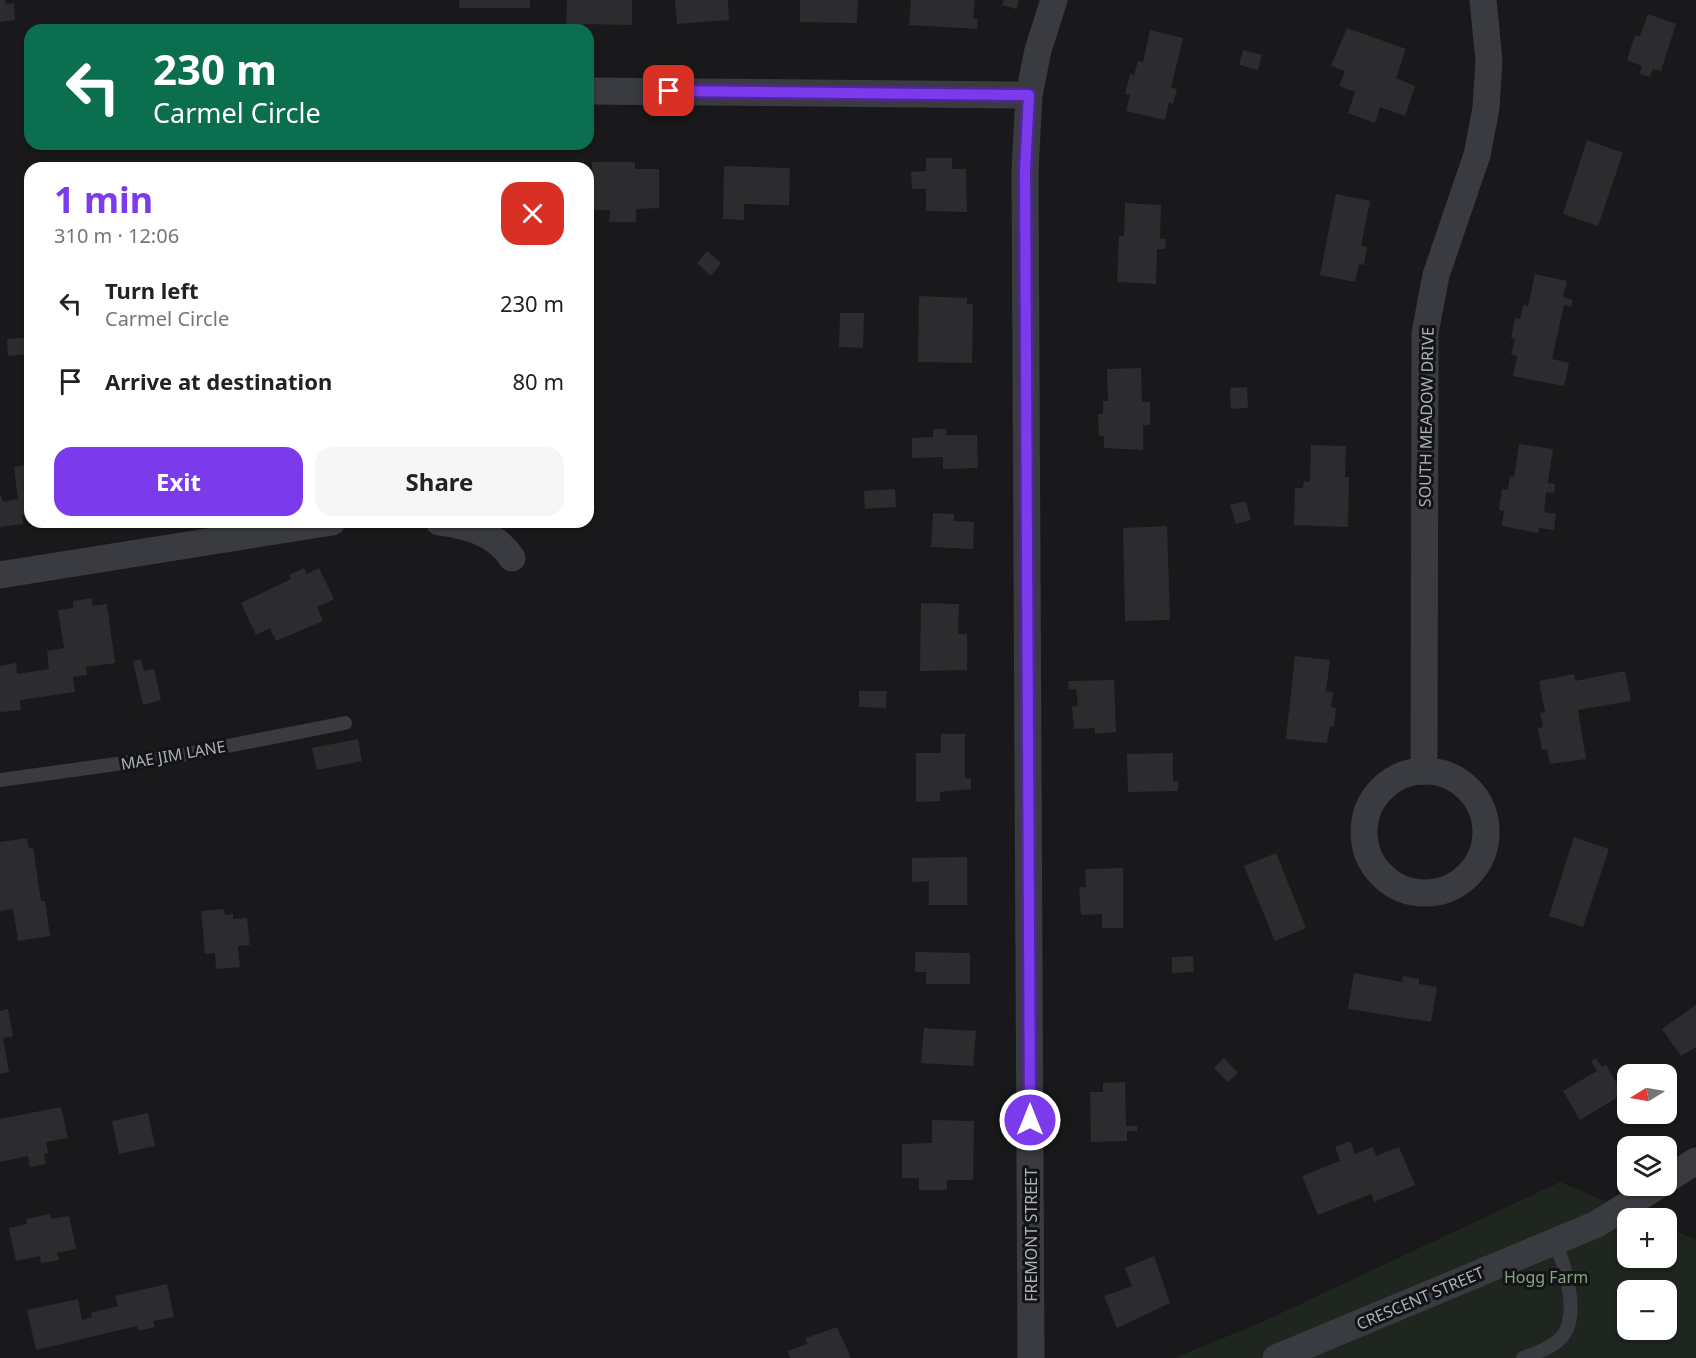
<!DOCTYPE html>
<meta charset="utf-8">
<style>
body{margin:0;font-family:"Noto Sans",sans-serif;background:#f6f6f6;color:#222;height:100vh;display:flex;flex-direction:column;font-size:22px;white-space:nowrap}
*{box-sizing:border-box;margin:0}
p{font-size:20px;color:#767676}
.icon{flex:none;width:33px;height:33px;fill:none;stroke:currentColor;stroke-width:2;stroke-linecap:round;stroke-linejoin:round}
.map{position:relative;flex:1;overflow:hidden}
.sheet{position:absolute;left:24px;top:162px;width:570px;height:366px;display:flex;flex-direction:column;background:#fff;border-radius:18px;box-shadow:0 2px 4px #0004}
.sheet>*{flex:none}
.guide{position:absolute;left:24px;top:24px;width:570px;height:126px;border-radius:18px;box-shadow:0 2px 4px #0004;background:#0b6e4f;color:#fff;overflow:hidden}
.needle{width:39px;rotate:259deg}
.buttons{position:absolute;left:1617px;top:1064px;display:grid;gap:12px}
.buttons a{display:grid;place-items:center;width:60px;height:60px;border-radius:12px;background:#fff;box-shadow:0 2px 4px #0004;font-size:30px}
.pin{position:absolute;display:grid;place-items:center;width:51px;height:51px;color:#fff;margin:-26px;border-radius:12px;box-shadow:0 3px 9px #0006}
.me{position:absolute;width:66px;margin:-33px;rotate:0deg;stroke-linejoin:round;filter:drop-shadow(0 0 4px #0008)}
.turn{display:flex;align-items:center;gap:21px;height:126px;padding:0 30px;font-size:27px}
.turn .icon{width:78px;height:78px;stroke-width:2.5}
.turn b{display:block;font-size:42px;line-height:51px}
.round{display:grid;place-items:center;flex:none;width:63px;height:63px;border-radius:18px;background:#f6f6f6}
.headline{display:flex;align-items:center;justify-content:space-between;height:102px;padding:0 30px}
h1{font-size:36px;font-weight:700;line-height:45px;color:#7c3aed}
.primary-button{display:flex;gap:12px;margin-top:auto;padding:12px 30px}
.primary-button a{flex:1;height:69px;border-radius:18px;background:#7c3aed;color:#fff;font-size:24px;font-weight:700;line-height:69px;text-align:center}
.primary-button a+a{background:#f6f6f6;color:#222}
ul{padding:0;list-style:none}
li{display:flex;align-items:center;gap:18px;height:78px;padding:0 30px}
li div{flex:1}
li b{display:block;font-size:22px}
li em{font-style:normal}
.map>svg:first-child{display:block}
</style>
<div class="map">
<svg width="1696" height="1358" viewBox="0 0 1696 1358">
<rect width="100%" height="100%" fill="#19191b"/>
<path fill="#1e261f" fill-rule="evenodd" d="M1560 1182 1645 1218H1628V1257H1666L1667 1227 1696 1240V1358H1174L1262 1322ZM1628 1290H1666V1329H1628Z"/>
<g fill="#2c2c2f">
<path d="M0 0H5L6 4 14 3 15 20 0 22Z"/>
<rect x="459" y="0" width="71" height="8"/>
<path d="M567 0H632V25L584 24V30L566 29Z"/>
<path d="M675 0H728L729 20 677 24Z"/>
<path d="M800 0H858L857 23 800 22Z"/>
<path d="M911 0H975L973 19H978L977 29 909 25Z"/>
<path d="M1004 0H1019L1016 9 1002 5Z"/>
<path d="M1648 14 1676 24 1661 71 1653 69 1650 77 1640 74 1642 66 1627 60 1635 35 1640 36Z"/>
<path d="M1347 28 1406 49 1396 78 1415 86 1405 116 1380 107 1375 123 1348 113 1355 92 1339 86 1345 71 1331 66Z"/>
<path d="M1150 30 1183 38 1171 88 1177 89 1173 104 1169 103 1165 120 1126 111 1130 95 1125 94 1130 74 1134 75 1138 61 1143 62Z"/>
<path d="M1243 50 1262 55 1258 70 1239 65Z"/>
<path d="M1587 140 1623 153 1598 226 1563 214Z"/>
<path d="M926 158H952V169H966L967 212 926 211V189H912L911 172 926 171Z"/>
<path d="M592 162H635V169H659V208L636 209V222H609L610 210H592Z"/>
<path d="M724 166 790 168 789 205 744 204V220L723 219Z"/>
<path d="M1336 194 1370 201 1361 246 1367 247 1364 265 1359 264 1355 282 1320 275Z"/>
<path d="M1125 203 1161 205 1160 239H1166L1165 249H1157L1156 284 1117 282 1119 236H1124Z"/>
<path d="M707 251 721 263 711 276 697 263Z"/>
<path d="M1535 274 1567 281 1563 297 1573 300 1571 307 1564 305 1552 359 1569 363 1564 386 1513 376 1517 356 1511 354 1515 339 1511 338 1515 318 1520 319 1523 305 1528 306Z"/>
<path d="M919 296 967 298V304H973L972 363 918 362Z"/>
<path d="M840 313H864L863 348 839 347Z"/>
<path d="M30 337V354L8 356 7 339Z"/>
<path d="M1141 368 1142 402H1150V425H1143V450L1104 448V436H1099L1098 414H1103V401H1108L1107 369Z"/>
<path d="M1247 387 1248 408 1231 409 1230 388Z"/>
<path d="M933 429H946V435H977L978 468 943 469V457L912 458V438L933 437Z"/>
<path d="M1519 444 1553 449 1548 483 1555 484 1554 493 1546 492 1544 512 1556 514 1554 530 1539 528 1538 533 1502 526 1504 511 1499 510 1502 489 1508 490 1510 476 1514 477Z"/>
<path d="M1311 445 1346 446 1345 477H1349L1348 527 1294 525 1295 488H1303L1304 481 1310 482Z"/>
<path d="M29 465 30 514 22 515 23 524 0 527V493L3 502 18 499 14 467Z"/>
<path d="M895 489 896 507 865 509 864 491Z"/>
<path d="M1246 501 1251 520 1236 524 1230 505Z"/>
<path d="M933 513 954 514V521L974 522 973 549 931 547Z"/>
<path d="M1167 526 1170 620 1125 621 1123 528Z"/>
<path d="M304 568 307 574 319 568 334 599 317 607 323 621 276 641 270 628 256 635 241 603 291 579 289 575Z"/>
<path d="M92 598V606L107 604 115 663 86 667 87 675 73 677 75 692 20 700 21 710 0 712V666L16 663 17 674 49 669 47 651 64 648 58 610 73 608V601Z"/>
<path d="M921 603 959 604 958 634H967V670L920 671Z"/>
<path d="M1295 656 1330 660 1326 691 1333 692 1331 707 1336 708 1334 727 1330 726 1327 743 1286 739Z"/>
<path d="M141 659 144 671 154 669 161 700 143 705 133 661Z"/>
<path d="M1625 671 1631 701 1578 710 1586 759 1550 764 1547 749 1542 750 1538 728 1543 727 1540 713 1545 712 1539 681 1574 674 1575 681Z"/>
<path d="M1114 680 1116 732 1095 734V728L1074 729 1072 707 1078 706 1076 689 1069 690 1068 681Z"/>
<path d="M859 691H887L886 708 859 707Z"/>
<path d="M941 734H965V778H971V789L940 792V801L916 802V753H941Z"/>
<path d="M358 739 362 761 317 770 312 748Z"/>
<path d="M1173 753V781H1178V791L1128 792 1127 754Z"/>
<path d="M1574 837 1609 849 1583 927 1549 916Z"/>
<path d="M27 838 29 848 33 847 41 901H45L50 936 18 941 13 909 0 911V842Z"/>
<path d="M1276 853 1306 928 1275 941 1244 866Z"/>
<path d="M967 857V905H929V881L912 882V858Z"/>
<path d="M1123 868V928H1102V914L1081 915 1079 887H1086L1085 869Z"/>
<path d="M224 909 225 915 233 914V919L247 918 250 945 238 946 240 967 216 969 215 953 205 954 201 911Z"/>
<path d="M915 952 970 953V984H926V972H915Z"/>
<path d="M1193 956 1194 972 1172 973V957Z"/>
<path d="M1354 973 1402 982 1403 976 1419 979V984L1437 987 1431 1022 1348 1009Z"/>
<path d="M1696 1005V1047L1681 1056 1662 1029Z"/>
<path d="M8 1009 13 1036 3 1038 9 1072 0 1074V1011Z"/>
<path d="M924 1028 976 1031 973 1066 921 1063Z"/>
<path d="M1224 1058 1238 1073 1228 1082 1214 1068Z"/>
<path d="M1596 1058 1602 1067 1606 1065 1623 1094 1580 1120 1563 1091 1597 1071 1591 1061Z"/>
<path d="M1125 1082 1126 1126H1137V1131H1127V1141L1091 1142 1090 1092H1103V1083Z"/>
<path d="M61 1107 68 1138 46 1142 48 1153 44 1154 46 1164 30 1167 28 1156 0 1162V1119Z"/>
<path d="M148 1113 155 1146 119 1154 112 1121Z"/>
<path d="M932 1120 974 1121 973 1180H947V1190H919V1178H902V1144L932 1143Z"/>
<path d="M1350 1141 1355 1154 1373 1147 1376 1156 1399 1147 1415 1185 1374 1202 1371 1194 1318 1215 1302 1176 1340 1161 1335 1147Z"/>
<path d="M50 1214 51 1219 69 1216 76 1249 57 1253 59 1260 41 1263 40 1256 16 1261 9 1228 27 1224 26 1219Z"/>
<path d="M1154 1256 1170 1303 1117 1328 1104 1296 1132 1286 1125 1268Z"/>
<path d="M167 1284 174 1317 153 1321 155 1327 138 1331 137 1326 36 1350 27 1310 78 1299 82 1320 92 1317 91 1313 118 1306 115 1296Z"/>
<path d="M837 1327 851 1358H790L788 1351 807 1344 806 1338Z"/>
</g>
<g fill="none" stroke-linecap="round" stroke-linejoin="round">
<g stroke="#393b40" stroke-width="14">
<path d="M0 780 182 755 345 723"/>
<path d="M1523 1358C1536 1353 1551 1348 1561 1338 1581 1316 1565 1265 1555 1242"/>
</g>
<g stroke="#393b40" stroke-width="27">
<path d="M588 91 1029 95"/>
<path d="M439 522C467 526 495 532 512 558"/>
<path d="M0 575 332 522"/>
<circle cx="1425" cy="832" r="61"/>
<path d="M1424 771 1425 333 1436 275 1477 155 1486 108 1489 61 1483 0"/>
<path d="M1666 1180 1696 1161"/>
<path d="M1031 1358 1025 170 1029 95 1038 50 1054 0"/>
<path d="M1276 1358 1597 1224 1659 1185"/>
</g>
</g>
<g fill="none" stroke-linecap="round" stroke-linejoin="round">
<defs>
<path id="route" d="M669 91 1029 95 1025 170 1030 1120"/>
</defs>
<use href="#route" stroke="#51269a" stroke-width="15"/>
<use href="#route" stroke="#7c3aed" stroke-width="10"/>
</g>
<g text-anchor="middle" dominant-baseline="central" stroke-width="6" stroke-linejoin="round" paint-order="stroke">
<g font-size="16" fill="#aab1bb" stroke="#141416">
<text transform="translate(1426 417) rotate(-89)">SOUTH MEADOW DRIVE</text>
<text transform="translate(173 755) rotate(-10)">MAE JIM LANE</text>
<text transform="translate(1031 1235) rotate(-90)">FREMONT STREET</text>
<text transform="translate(1420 1298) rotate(-23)">CRESCENT STREET</text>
</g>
<g font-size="16" fill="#82a681" stroke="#141416">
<text x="1546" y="1277">Hogg Farm</text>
</g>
</g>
</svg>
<div class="buttons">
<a><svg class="needle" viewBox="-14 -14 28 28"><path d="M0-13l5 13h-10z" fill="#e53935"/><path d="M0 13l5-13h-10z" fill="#767676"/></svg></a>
<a><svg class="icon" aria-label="layers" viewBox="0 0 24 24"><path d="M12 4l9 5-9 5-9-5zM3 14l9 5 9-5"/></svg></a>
<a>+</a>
<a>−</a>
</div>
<div class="pin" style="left:669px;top:91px;background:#d93025"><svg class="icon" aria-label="arrive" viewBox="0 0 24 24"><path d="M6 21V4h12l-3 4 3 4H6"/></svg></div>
<svg class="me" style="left:1030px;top:1120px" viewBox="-20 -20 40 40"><circle r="17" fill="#7c3aed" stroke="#fff" stroke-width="3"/><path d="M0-11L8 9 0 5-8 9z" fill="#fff"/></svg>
<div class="guide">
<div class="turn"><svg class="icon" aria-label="left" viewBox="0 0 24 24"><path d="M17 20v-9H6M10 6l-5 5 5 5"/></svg><div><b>230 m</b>Carmel Circle</div></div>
</div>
<section class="sheet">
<div class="headline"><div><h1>1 min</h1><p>310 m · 12:06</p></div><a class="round" style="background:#d93025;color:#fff"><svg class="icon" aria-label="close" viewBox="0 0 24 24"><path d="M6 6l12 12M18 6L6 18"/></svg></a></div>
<ul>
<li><svg class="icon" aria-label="left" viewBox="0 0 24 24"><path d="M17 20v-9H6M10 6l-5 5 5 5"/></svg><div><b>Turn left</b><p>Carmel Circle</p></div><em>230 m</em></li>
<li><svg class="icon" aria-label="arrive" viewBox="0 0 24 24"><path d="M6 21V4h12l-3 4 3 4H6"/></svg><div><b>Arrive at destination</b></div><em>80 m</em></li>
</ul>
<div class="primary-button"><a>Exit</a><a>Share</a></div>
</section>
</div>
